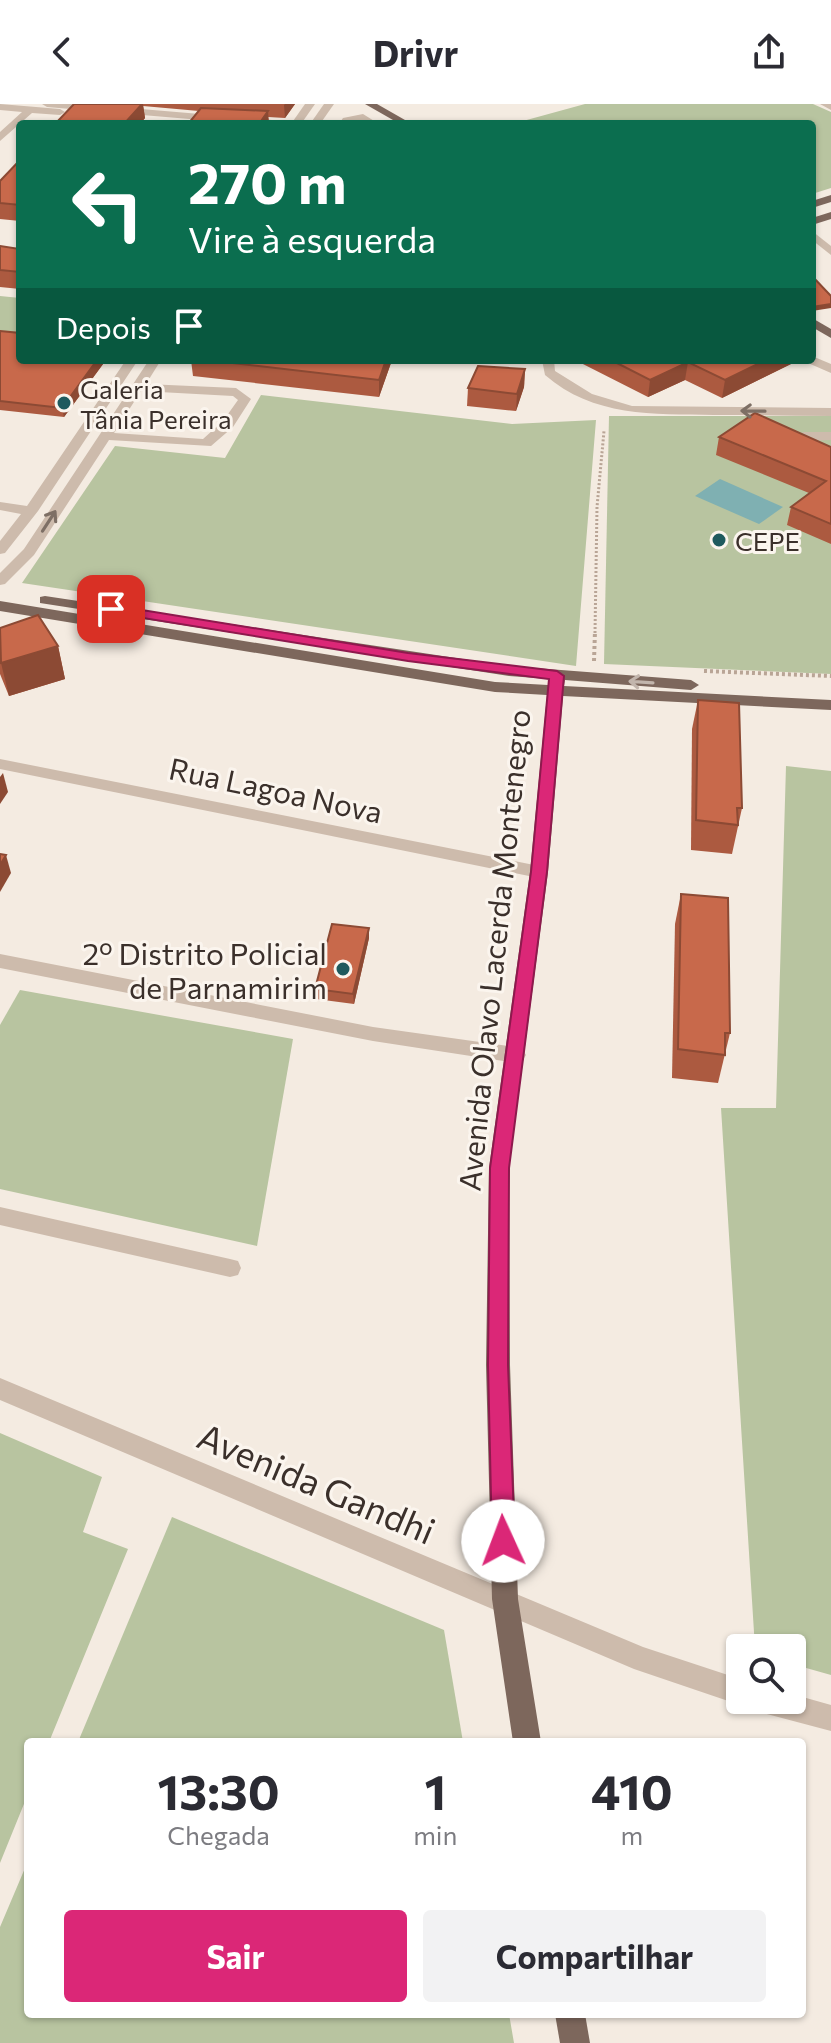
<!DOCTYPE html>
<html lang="pt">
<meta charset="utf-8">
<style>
body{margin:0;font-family:Commissioner,sans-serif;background:#f2f2f3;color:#2b2b33;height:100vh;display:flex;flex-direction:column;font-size:30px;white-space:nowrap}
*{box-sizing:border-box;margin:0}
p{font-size:26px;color:#7c7c81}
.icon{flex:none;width:44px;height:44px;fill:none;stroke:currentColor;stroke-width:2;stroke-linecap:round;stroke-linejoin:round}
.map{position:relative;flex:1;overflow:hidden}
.sheet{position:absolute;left:24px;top:1634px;width:782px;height:280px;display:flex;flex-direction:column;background:#fff;border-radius:8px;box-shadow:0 2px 6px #0004}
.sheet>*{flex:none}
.banner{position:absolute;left:16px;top:16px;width:800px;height:244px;border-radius:8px;box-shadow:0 2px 6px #0004;background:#0b6e4f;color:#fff;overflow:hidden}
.fabs{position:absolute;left:726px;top:1530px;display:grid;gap:16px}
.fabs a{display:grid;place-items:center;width:80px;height:80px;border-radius:8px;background:#fff;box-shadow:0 2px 6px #0004;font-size:40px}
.pin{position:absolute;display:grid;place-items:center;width:68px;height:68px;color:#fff;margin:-34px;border-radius:16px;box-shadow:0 4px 12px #0006}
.me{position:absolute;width:88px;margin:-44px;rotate:358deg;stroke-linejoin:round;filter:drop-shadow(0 0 6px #0008)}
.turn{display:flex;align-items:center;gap:28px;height:168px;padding:0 40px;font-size:36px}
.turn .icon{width:104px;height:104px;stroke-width:2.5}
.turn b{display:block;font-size:56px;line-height:68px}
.then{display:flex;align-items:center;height:76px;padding:0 40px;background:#0003;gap:16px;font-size:30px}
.eta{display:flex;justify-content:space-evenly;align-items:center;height:136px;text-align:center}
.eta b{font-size:48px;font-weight:700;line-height:56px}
.button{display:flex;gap:16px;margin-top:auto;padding:16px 40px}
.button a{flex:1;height:92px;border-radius:8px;background:#db2777;color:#fff;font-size:32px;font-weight:700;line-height:92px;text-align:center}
.button a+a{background:#f2f2f3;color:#2b2b33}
header{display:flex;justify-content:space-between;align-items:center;height:104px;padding:0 40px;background:#fff;font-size:36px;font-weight:700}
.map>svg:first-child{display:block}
</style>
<header><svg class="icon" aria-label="back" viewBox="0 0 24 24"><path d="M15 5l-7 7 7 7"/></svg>Drivr<svg class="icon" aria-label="share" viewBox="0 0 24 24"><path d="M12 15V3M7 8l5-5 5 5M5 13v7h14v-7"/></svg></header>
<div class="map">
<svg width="831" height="1939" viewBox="0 0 831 1939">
<rect width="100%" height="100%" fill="#f4ebe1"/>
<g fill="#b8c4a0">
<path d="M585 0H813L831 8V84L812 90V20H512Z"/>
<path d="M0 192 20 194V235L0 233Z"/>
<path d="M261 291 512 320 596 316 576 562 22 479 115 342 225 354Z"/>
<path d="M609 312H831V570L604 560Z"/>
<path d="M786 662 831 667V1571L792 1560V1544H755L721 1004H776Z"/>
<path d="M20 886 293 935 257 1142 0 1085V921Z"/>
<path d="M0 1329 102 1373 83 1428 128 1445 49 1638H28V1690L0 1759Z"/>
<path d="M172 1413 444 1526 463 1638H78Z"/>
<path d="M28 1757V1910H509L514 1939H0V1823Z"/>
</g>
<path fill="#7fb0b2" d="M720 375 783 403 759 420 695 392Z"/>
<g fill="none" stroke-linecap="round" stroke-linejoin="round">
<path stroke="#b9a596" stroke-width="3" stroke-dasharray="2 2" stroke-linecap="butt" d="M595 529 597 403 604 327"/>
<g stroke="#b9a596" stroke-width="4" stroke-dasharray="3 3" stroke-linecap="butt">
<path d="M594 557 595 527"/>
<path d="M704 567 831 572"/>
</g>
<g fill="#cdbbac" fill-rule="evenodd">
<path d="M0 0 60 5 65 8 60 11 32 9 0 37V28L22 8 0 6Z"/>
<path d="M42 0H82L284 17 289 20H249L47 3Z"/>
<path d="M305 0H315L301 20H291Z"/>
<path d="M324 0H334L320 20H310Z"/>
<path d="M820 0H831V6Z"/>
<path d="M363 10 379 20H367L361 16 339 20 343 14Z"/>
<path d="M812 127 831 142V151L812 136Z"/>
<path d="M812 252 831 260V269L808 259 806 256H812Z"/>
<path d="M126 256H138L38 407 5 449 0 450V437L21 410 0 406V398L27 402Z"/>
<path d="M149 256H161L146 280 236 284 251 295 233 323 211 342 109 336 34 451 5 480 0 481V469L24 445ZM141 287 233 292 238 296 223 317 203 335 114 329Z"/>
<path d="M542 256H554L555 267 592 290 632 302 831 304V312C792 312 753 311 714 311 653 310 593 313 545 271Z"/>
<path d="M804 328H831V336L803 337 831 350V359L784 336Z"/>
<path d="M0 655 539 762 548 768 539 774 0 665Z"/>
<path d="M0 850 373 923 516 943 523 946 526 951 523 956 516 959 373 937 0 864Z"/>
<path d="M0 1103 230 1155 238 1157 241 1164 238 1171 230 1173 0 1121Z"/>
<path d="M0 1274 643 1543 740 1575V1596H792V1590L831 1601V1627L763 1609 754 1605 750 1596 740 1601 634 1565 0 1296Z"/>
</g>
<g fill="#7d675c" fill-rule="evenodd">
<path d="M365 0H377L412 20H400Z"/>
<path d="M831 91V98L812 104V97Z"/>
<path d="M831 108V115L812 121V114Z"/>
<path d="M812 214 831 225V234L812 223Z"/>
<path d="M45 492 509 562 691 576 699 581 691 586 565 576 564 582 831 596V606L563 592 548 768 509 1064 510 1261 518 1495 541 1638H513L492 1495 486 1261 489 1064 530 768 547 591 495 588 0 507V497L495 578 548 581 549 575 509 572 40 499V493Z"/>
<path d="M555 1910H585L590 1939H560Z"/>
</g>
</g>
<g fill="#ac5a40">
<path d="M74 0H295L285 14 268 13 269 20 199 7 143 2 145 14 140 20H55Z"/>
<path d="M20 56V117L0 115V77Z"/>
<path d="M0 142 20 145V185L0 183Z"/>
<path d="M0 227 106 256 64 313 0 306Z"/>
<path d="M191 256H392L379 293 193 272Z"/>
<path d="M575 256H792L791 260 722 294 685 276 648 293Z"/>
<path d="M525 265 524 283 516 307 467 302 468 284Z"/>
<path d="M719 333 831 343V440L787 421 791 403 809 389 716 351Z"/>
<path d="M0 524 58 542 65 575 9 592 0 570Z"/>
<path d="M698 596 742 704 732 750 691 746 692 625Z"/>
<path d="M681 790 730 929 718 979 672 974 675 820Z"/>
<path d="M369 824V834L354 900 316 895 315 885Z"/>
</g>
<g fill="#8c4a34">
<path d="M142 0H143L145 14 140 20H124Z"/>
<path d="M285 0H295L285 14 284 1Z"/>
<path d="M268 7 269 20H259Z"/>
<path d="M831 200V204L812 207V203Z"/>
<path d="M97 256H106L64 313 62 304Z"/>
<path d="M386 256H392L379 293V276Z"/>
<path d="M766 256H792L791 260 722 294 725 276Z"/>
<path d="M688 258 685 276 648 293 650 276Z"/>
<path d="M525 265 524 283 516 307 517 290Z"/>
<path d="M58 542 65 575 9 592 1 559Z"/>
<path d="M3 669 8 688 0 700V673Z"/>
<path d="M6 751 11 769 0 788V761Z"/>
<path d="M369 824V834L354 900 353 890Z"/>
</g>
<g fill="#c8694b" stroke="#8c4a34" stroke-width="2">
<path d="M74 0H142L124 20H55Z"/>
<path d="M201 4 268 7 259 20H188Z"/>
<path d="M20 56V101L0 99V77Z"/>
<path d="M0 142 20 145V168L0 166Z"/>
<path d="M812 172 831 192V200L812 203Z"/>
<path d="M0 227 20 229V256H97L62 304 0 297Z"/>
<path d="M207 256H386L379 276Z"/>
<path d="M611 256H766L725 276 688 258 650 276Z"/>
<path d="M478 262 525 265 517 290 468 284Z"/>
<path d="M755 309 831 343V420L791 403 826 377 719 333Z"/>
<path d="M38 511 58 542 1 559 0 524Z"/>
<path d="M698 596 739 599 742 704H737L738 721 696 716Z"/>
<path d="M0 750 6 751 0 761Z"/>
<path d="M681 790 728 794 730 929H725V951L678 945Z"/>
<path d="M332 820 369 824 353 890 315 885Z"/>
</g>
<defs><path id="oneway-shaft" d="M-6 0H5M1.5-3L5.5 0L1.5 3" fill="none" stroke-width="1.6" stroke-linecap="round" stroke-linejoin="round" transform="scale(2)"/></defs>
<g stroke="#7d6f65">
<use href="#oneway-shaft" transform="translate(753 307) rotate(-179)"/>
<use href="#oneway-shaft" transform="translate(49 417) rotate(-57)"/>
</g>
<use stroke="#c2b5ac" href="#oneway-shaft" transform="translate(641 578) rotate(-176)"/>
<path fill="#db2777" stroke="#8e194d" stroke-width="2" d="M111 501 408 549 557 567 564 572 547 768 509 1064 508 1261 515 1437 511 1444 503 1448 495 1444 492 1437 488 1261 490 1064 531 768 549 575 408 557 106 508V502Z"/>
<g fill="#1f5a5e" stroke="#fbf5ee" stroke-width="3">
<circle cx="64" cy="299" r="8"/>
<circle cx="719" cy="436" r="8"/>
<circle cx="343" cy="865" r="8"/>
</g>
<g text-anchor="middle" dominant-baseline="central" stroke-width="6" stroke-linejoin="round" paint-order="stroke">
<g font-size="26" fill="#3b302b" stroke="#fbf5ee" text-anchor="start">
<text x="80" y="284">Galeria<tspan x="80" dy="30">Tânia Pereira</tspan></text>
<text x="735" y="436">CEPE</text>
</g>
<g font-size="30" fill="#3b302b" stroke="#fbf5ee">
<text transform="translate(276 685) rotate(12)">Rua Lagoa Nova</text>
<text transform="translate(493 846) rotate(-84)">Avenida Olavo Lacerda Montenegro</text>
</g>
<g font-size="30" fill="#3b302b" stroke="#fbf5ee" text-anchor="end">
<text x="327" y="848">2º Distrito Policial<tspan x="327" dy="34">de Parnamirim</tspan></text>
</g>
<g font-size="36" fill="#3b302b" stroke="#fbf5ee">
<text transform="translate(317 1378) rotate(23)">Avenida Gandhi</text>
</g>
</g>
</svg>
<div class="fabs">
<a><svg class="icon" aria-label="search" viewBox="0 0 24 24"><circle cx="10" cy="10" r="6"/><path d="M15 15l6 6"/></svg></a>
</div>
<div class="pin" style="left:111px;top:505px;background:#d93025"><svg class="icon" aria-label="arrive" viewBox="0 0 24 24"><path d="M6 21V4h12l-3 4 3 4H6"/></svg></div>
<svg class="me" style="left:503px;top:1437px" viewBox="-20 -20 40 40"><circle r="19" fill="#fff"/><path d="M0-13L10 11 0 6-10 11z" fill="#db2777"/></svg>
<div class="banner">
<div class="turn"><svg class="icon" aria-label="left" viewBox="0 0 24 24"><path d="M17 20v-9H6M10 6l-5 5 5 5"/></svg><div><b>270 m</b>Vire à esquerda</div></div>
<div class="then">Depois<svg class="icon" aria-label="arrive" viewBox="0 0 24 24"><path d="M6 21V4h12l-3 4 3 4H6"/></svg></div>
</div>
<section class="sheet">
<div class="eta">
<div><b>13:30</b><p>Chegada</p></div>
<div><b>1</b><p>min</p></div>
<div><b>410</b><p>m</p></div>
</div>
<div class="button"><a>Sair</a><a>Compartilhar</a></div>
</section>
</div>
